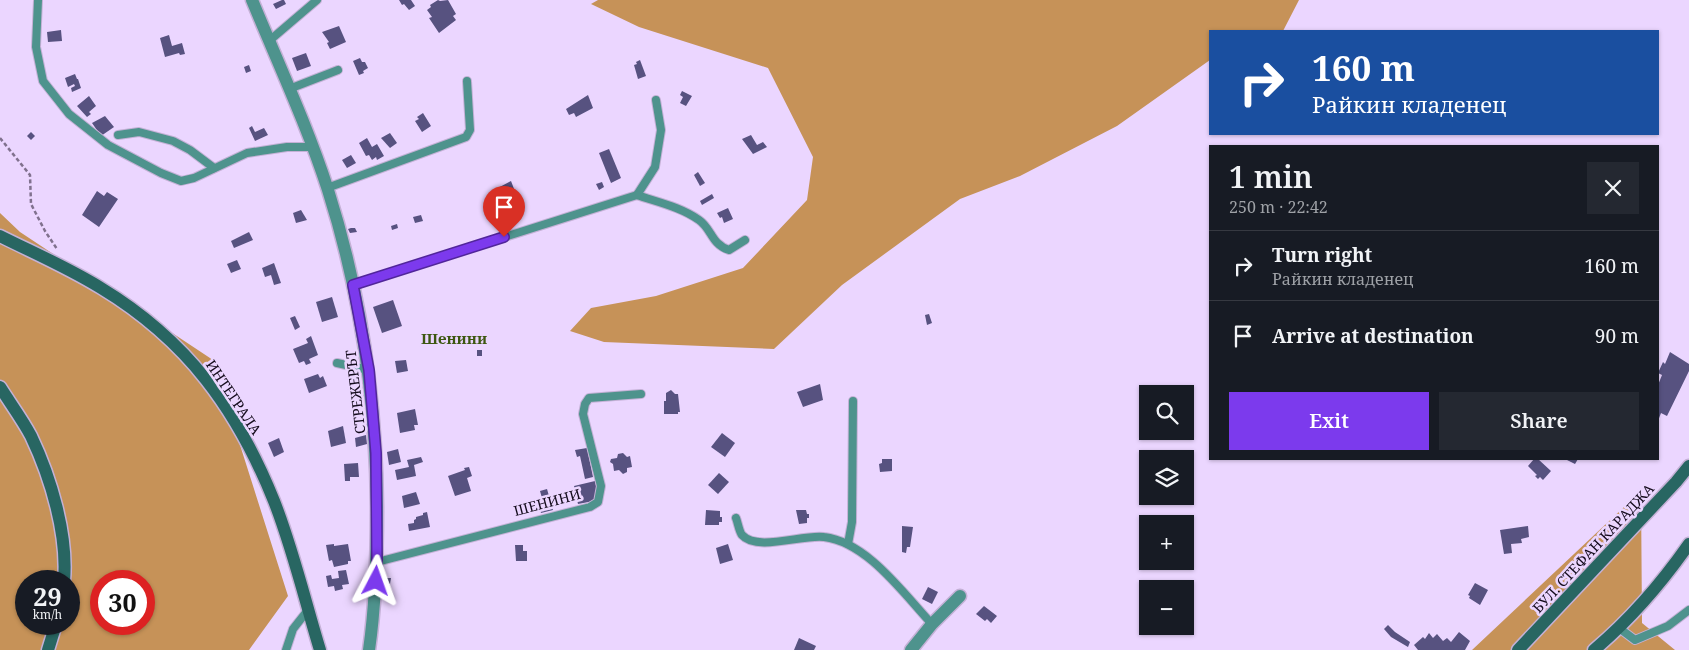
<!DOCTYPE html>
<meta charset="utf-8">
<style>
body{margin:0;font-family:"Noto Serif",serif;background:#242831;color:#f1f3f6;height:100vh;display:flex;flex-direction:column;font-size:19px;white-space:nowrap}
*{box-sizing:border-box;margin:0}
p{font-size:16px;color:#9ea1a6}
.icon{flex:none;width:28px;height:28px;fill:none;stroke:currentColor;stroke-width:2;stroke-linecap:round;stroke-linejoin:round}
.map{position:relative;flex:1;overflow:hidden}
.details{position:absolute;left:1209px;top:145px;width:450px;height:315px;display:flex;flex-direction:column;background:#171b24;border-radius:0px;box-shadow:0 1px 4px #0004}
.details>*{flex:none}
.hud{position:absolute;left:1209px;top:30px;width:450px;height:105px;border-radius:0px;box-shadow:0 1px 4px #0004;background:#1a4fa0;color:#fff;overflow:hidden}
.buttons{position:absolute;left:1139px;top:385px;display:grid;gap:10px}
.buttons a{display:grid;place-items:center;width:55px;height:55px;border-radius:0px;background:#171b24;box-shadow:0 1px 4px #0004;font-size:25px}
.speed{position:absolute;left:15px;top:570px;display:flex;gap:10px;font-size:25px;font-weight:700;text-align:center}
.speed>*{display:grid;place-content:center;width:65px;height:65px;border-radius:50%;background:#171b24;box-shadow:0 1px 4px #0004;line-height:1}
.speed small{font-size:12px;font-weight:400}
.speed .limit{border:8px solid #d22;background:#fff;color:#111}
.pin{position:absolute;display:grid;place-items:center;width:42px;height:42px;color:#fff;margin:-51px -21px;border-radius:50% 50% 50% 0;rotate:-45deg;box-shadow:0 0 5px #0007}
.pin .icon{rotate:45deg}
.me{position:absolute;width:55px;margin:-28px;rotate:4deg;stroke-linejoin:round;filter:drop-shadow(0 0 4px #0008)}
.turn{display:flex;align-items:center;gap:18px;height:105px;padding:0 20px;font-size:22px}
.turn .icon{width:65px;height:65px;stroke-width:2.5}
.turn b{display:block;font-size:35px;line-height:42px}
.round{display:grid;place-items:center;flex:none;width:52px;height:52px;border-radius:0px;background:#242831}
.headline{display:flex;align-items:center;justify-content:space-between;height:85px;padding:0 20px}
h1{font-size:30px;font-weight:600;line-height:38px}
.primary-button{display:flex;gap:10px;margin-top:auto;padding:10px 20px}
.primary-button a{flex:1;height:58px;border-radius:0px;background:#7c3aed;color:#fff;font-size:20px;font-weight:600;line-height:58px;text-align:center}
.primary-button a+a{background:#242831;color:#f1f3f6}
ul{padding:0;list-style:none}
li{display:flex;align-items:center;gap:15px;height:70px;padding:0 20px;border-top:1px solid #363941}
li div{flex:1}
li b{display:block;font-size:19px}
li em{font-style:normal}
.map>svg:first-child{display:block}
</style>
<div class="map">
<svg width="1689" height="650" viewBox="0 0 1689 650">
<rect width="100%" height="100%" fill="#ebd6ff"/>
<g fill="#c69258" fill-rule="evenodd">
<path d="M598 0H1299L1283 31H1210V60L1117 126 1020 176 960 199 842 285 774 349 604 342 570 331 591 308 656 296 743 268 807 200 813 157 768 68 639 27 591 4Z"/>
<path d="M0 213 20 232 213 360 288 596 249 650H0ZM26 581H69V624H26ZM101 581H144V624H101Z"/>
<path d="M1641 491 1642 623 1675 650H1472Z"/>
</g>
<g fill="#575280">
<path d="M282 0H284L286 4 276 9 273 4Z"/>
<path d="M399 0H411L415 6 409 10 404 4 402 5Z"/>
<path d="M438 0 440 1 448 0 456 14 453 16 456 20 439 33 429 18 432 17 427 10 431 7 430 5Z"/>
<path d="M339 26 346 42 330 49 327 43 329 42 322 32Z"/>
<path d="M61 30 62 41 48 42 47 32Z"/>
<path d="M169 35 172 46 182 43 185 54 180 55 179 53 165 57 160 38Z"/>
<path d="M306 53 311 66 297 71 292 58Z"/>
<path d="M360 58 362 62H365L368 68 363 71 364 73 359 75 353 61Z"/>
<path d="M640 60 646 76 638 79 634 65 637 64 636 62Z"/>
<path d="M249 65 251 71 246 73 244 67Z"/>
<path d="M75 74 77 79H78L81 88 72 92 71 88 75 86 74 84 68 87 65 78Z"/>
<path d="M682 91 692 96 686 106 680 103 683 97 680 95Z"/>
<path d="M588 95 593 108 576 117 574 113 569 115 566 109Z"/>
<path d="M89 96 96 106 89 112 91 114 87 117 77 106Z"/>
<path d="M423 113 431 126 422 132 415 121 419 119 417 117Z"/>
<path d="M105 116 114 127 101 136 92 123Z"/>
<path d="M252 126 255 132 264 128 268 135 255 141 249 128Z"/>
<path d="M31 132 35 136 31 140 27 136Z"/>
<path d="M390 133 397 143 390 148 381 138Z"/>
<path d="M751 135 757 145 763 142 767 147 753 154 742 139Z"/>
<path d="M367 138 372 147 377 144 384 156 377 160 376 157 372 160 369 155 366 156 359 143Z"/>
<path d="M609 149 621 178 611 183 599 153Z"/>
<path d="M351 155 356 163 347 168 342 160Z"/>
<path d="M698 172 705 183 700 186 694 175Z"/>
<path d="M511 181 516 194 514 195 516 201 503 204 496 189Z"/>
<path d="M602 182 604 187 599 190 596 184Z"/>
<path d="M97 191 104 196 107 192 118 199 99 227 82 215Z"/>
<path d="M712 194 714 198 702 205 700 201Z"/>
<path d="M728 208 733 219 724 223 722 217 720 218 717 213Z"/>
<path d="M301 210 307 220 296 223 293 213Z"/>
<path d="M421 215 423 221 415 223 413 217Z"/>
<path d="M397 224 398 228 392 230 391 226Z"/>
<path d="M351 228H355L357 232 350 233 348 229Z"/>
<path d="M249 232 253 240 234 248 231 241Z"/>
<path d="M237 260 241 269 231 273 227 264Z"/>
<path d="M274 263 281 283 274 285 271 275 265 277 262 268Z"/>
<path d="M332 297 338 317 322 322 316 302Z"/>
<path d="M393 300 402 326 382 333 373 307Z"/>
<path d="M929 314 932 323 927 325 925 315Z"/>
<path d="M295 316 300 327 295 330 290 318Z"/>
<path d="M311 336 318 355 309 359 311 363 306 365 304 361 299 363 293 349 308 343 306 339Z"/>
<rect x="477" y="350" width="5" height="6"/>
<path d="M1670 352 1689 364V371L1667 416 1661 413 1658 421V385L1662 375 1658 373 1663 362 1665 364Z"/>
<path d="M406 360 408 371 397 373 395 361Z"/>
<path d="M318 374 320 378 323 376 327 386 309 393 304 379Z"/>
<path d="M820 384 823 400 803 407 797 392Z"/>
<path d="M671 390 675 394H678L680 412H678V414H664V401H666V393Z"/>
<path d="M415 409 418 425H414L415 430 400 433 397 413Z"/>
<path d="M343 426 346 443 331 447 328 431Z"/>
<path d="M722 433 735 443 725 457 711 447Z"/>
<path d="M366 435 367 444 356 447 355 438Z"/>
<path d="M279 438 284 452 274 457 268 443Z"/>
<path d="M587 448 593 477 585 479 580 456 577 457 575 450Z"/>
<path d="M398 449 401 462 389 465 387 452Z"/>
<path d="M623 453 627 457 630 456 632 467 627 468V472L623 474 619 470 614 471 613 464 610 462 611 459 617 458 618 454Z"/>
<path d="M421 457 423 462 414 465 416 476 397 480 395 470 409 467 407 460Z"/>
<path d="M882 459H892V471L880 472 879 464 882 463Z"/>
<path d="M1534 459H1538L1551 471 1543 480 1540 477 1538 479 1535 476 1537 475 1528 466Z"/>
<path d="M1565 459H1578L1575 464Z"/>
<path d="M358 463 359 477H350V481H345L344 464Z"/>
<path d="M469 467 472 476 467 478 471 491 455 496 448 476 465 470 464 468Z"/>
<path d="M719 473 729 482 718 494 708 485Z"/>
<path d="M595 481 599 500 578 504 574 486Z"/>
<path d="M547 489 553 510 541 513 537 500 542 498 540 491Z"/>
<path d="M416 492 420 504 404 508 402 496Z"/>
<path d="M706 510 720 511V517H722V522H719V525H705Z"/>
<path d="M796 510H806L807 514H809V518H807V523L799 524Z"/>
<path d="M427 512 430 527 409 531 408 524 414 523V520L416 519V517L423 515V513Z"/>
<path d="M902 526 913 527 910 547H907L906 553 902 552Z"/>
<path d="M1528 526 1529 537 1521 539 1522 543 1511 544 1512 553 1504 554 1500 530Z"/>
<path d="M334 544V546L348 544 351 561H348V564L334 567 332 560 329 561 326 545Z"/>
<path d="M728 544 733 560 720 564 716 548Z"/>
<path d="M515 545H523V551H527V561H516Z"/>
<path d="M346 570 349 584 342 585 343 589 335 591 334 586 328 587 326 576 331 575 332 579 339 578 338 571Z"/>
<path d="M385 578H391L390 584 385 583Z"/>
<path d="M1475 583 1488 590 1480 605 1469 598 1470 596 1468 595Z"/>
<path d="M928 587 938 592 932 604 922 599Z"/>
<path d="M984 606 997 616 991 623 987 619 985 621 976 614Z"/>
<path d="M1388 625 1395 632 1410 642 1408 647 1391 637 1384 629Z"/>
<path d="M1459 632 1470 641 1465 650H1418L1414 645 1423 637 1425 639 1429 633 1433 638 1437 634 1443 641 1447 638 1451 642Z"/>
<path d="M799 638 816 646 814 650H794Z"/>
</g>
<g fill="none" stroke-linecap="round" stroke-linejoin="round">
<defs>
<g id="lane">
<path d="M38 0 36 47 43 81 69 114 108 145 161 173 181 181 194 178 247 153 287 147H312"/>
<path d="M269 41 317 0"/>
<path d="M289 89 338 70"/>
<path d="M118 135 139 132 173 141 190 150 214 168"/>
<path d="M327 188 466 137 470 130 467 81"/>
<path d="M637 195C657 202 681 207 699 220 712 229 711 244 729 250L745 240"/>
<path d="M637 195 655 167 661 130 656 100"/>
<path d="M353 285 637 195"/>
<path d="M337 363 369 370"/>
<path d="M736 518C738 523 739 531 742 535 757 552 803 534 824 537 867 542 903 593 932 624"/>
<path d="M848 544 852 522 853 401"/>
<path d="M377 562 590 507 598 502 601 486 583 414 585 404 589 398 641 394"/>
<path d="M1619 628 1635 640 1668 626 1689 610"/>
<path d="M286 650 293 629 308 610"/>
</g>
<g id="street">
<path d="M252 0C278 63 307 125 328 190 361 294 376 398 377 507 377 555 376 602 369 650"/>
<path d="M911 650 932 624 960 596"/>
</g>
<g id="secondary">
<path d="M0 236C34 253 69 268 101 288 187 340 237 409 274 501 293 549 305 601 320 650"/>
<path d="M0 387C10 403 22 419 31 436 51 478 68 535 64 581"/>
<path d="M48 650 56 624"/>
<path d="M1518 650 1676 482 1689 466"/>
<path d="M1594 650C1632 618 1661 584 1689 544"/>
</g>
</defs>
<use href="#lane" stroke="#c4b1d6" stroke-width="10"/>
<use href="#street" stroke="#c4b1d6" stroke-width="15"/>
<use href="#secondary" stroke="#c4b1d6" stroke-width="15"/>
<path stroke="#80718e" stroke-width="2.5" stroke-dasharray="4 2.5" stroke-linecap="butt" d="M0 138 30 175 31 204 45 231 57 249"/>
<use href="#lane" stroke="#4e938d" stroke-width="8"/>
<use href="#street" stroke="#4e938d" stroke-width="12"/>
<use href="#secondary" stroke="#286662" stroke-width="12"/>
</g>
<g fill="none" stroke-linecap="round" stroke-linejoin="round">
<defs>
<path id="route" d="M376 581 377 562 376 453 369 370 353 285 504 237"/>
</defs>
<use href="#route" stroke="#51269a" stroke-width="12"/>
<use href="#route" stroke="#7c3aed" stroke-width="9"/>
</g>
<g text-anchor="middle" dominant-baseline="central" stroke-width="5" stroke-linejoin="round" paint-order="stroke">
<g font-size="14" fill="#140b1c" stroke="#ebd6ff">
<text transform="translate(355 392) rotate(-97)">СТРЕЖЕРЪТ</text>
<text transform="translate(234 397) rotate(56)">ИНТЕГРАЛА</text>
<text transform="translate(547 502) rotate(-15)">ШЕНИНИ</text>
<text transform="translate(1593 548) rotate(-47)">БУЛ. СТЕФАН КАРАДЖА</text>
</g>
<g font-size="15" font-weight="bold" fill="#3d5710" stroke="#ebd6ff">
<text x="454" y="338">Шенини</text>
</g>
</g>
</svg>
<div class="buttons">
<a><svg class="icon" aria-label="search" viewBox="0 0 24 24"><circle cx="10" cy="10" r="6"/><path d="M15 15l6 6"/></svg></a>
<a><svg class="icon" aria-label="layers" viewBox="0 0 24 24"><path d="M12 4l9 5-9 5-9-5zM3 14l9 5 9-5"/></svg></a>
<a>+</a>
<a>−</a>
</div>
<div class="speed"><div>29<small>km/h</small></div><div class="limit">30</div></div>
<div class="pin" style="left:504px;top:237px;background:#d93025"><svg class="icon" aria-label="arrive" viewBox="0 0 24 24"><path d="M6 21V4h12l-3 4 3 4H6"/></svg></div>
<svg class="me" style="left:376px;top:581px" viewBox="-20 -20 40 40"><path d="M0-17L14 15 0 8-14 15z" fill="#7c3aed" stroke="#fff" stroke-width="4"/></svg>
<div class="hud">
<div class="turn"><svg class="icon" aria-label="right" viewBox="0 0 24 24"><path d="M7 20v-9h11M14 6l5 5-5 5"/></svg><div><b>160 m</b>Райкин кладенец</div></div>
</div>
<section class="details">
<div class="headline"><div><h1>1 min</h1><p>250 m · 22:42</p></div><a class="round"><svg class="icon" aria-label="close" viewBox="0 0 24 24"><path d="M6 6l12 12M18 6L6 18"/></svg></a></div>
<ul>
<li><svg class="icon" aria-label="right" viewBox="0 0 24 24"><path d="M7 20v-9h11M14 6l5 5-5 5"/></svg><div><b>Turn right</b><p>Райкин кладенец</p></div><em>160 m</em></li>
<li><svg class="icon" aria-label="arrive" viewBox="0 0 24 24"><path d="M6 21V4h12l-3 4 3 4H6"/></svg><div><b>Arrive at destination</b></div><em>90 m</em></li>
</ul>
<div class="primary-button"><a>Exit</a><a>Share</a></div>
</section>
</div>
